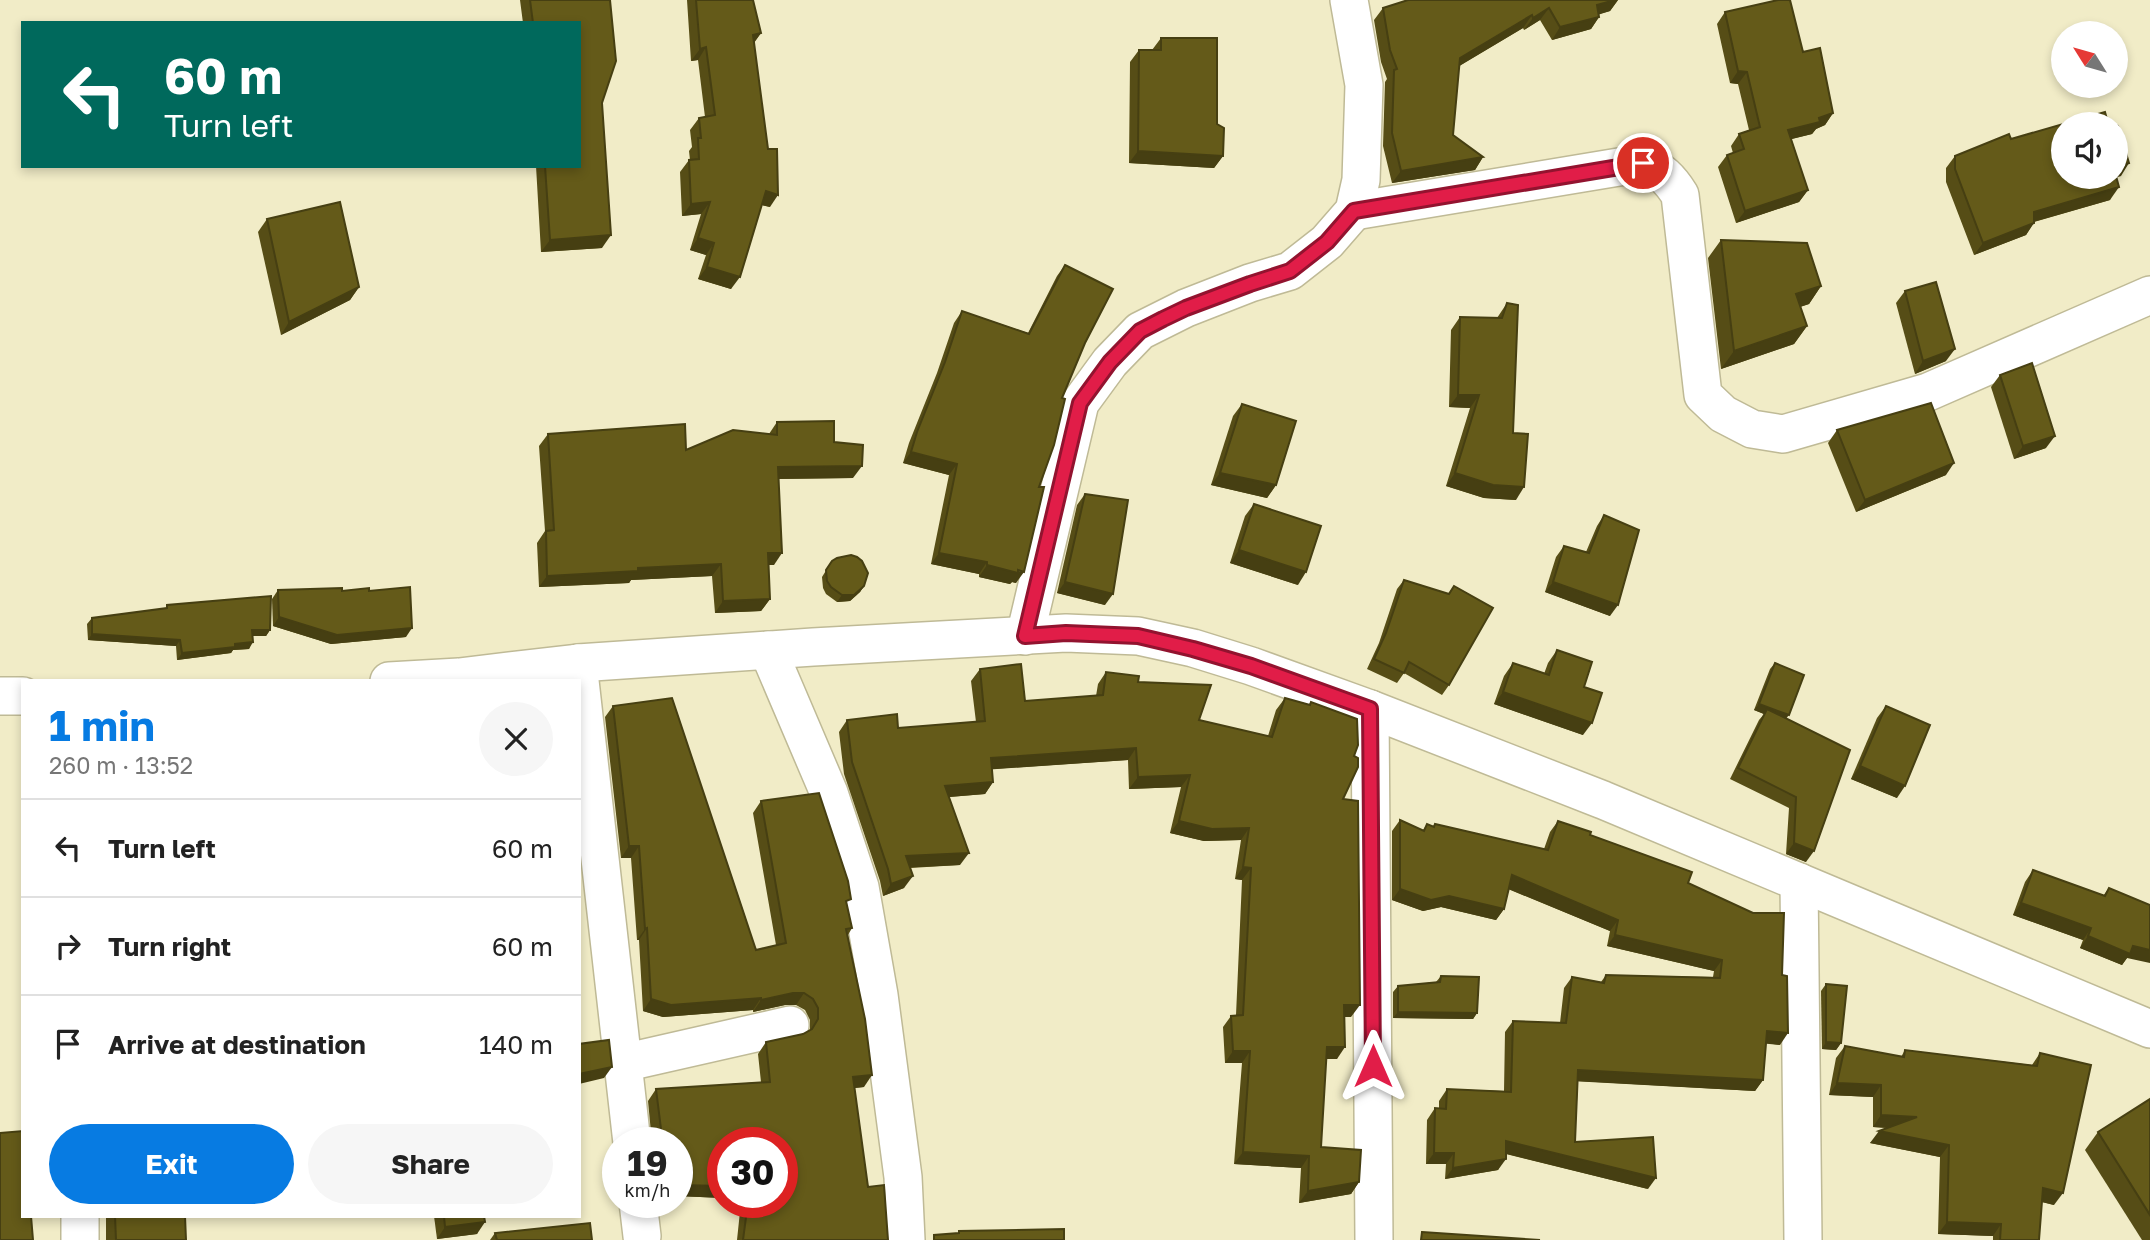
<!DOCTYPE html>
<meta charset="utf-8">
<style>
body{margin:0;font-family:"Golos Text",sans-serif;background:#f6f6f6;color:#222;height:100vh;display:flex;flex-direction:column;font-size:26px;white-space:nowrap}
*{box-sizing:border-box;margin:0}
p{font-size:23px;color:#767676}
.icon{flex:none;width:38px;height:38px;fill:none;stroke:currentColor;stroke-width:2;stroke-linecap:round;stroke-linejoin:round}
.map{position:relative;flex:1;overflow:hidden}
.side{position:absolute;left:21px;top:679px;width:560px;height:539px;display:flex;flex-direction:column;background:#fff;border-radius:0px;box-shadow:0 4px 10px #0003}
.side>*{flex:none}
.top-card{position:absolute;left:21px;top:21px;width:560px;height:147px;border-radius:0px;box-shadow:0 4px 10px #0003;background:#00695c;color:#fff;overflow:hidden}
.needle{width:46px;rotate:307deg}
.fabs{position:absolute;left:2051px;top:21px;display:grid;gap:14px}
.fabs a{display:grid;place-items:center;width:77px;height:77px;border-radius:50%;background:#fff;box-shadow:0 4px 10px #0003;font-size:35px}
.speed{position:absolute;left:602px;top:1127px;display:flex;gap:14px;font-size:35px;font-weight:700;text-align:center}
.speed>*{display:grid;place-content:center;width:91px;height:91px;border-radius:50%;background:#fff;box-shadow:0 4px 10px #0003;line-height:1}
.speed small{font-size:18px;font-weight:400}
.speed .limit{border:10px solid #d22;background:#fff;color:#111}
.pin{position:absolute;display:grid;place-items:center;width:60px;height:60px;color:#fff;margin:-30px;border:4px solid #fff;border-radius:50%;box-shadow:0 2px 7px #0007}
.me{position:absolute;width:77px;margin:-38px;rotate:0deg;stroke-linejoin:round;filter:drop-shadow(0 0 5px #0008)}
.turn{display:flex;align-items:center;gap:24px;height:147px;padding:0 28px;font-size:32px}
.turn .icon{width:91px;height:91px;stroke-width:2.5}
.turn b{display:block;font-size:49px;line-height:60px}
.round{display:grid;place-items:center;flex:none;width:74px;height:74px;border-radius:37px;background:#f6f6f6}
.overview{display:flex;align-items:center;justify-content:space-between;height:119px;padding:0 28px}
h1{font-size:42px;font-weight:700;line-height:52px;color:#077be2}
.primary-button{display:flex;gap:14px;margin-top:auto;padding:14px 28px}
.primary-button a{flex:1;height:80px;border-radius:42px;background:#077be2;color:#fff;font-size:28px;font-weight:700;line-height:80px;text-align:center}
.primary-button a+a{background:#f6f6f6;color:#222}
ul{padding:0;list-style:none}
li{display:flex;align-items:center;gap:21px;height:98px;padding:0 28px;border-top:2px solid #e0e0e0}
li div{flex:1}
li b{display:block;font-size:26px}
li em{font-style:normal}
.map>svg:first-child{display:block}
</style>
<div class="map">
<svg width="2150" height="1240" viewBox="0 0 2150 1240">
<rect width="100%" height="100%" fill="#f1ecc7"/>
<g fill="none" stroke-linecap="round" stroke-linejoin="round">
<defs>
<g id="minor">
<path d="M1354 211 1643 163C1661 170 1670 179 1680 195L1703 395 1723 414 1752 429 1783 434 1928 392 2150 295"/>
<path d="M1025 636 1080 403 1110 362 1140 331 1186 308 1250 283 1290 271 1327 242 1354 211 1361 180 1364 85 1349 0"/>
<path d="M768 650 829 793 860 887 879 995 903 1177 906 1240"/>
<path d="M578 663 632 1143"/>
<path d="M389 681 459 677 578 663 813 647 1066 633 1138 636 1193 648 1251 666 1370 709 1603 800 2150 1029"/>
<path d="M0 696H23"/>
<path d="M1370 709 1374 1240"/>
<path d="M1799 882 1803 1240"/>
<path d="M623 1063 790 1025"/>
<path d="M638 1202 642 1236"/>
<path d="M80 1216V1240"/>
</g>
</defs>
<use href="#minor" stroke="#bfba96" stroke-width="40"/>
<use href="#minor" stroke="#fff" stroke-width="37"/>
</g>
<g fill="#564d16">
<path d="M520 0H610L602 103V248L541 252 536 166H579V23H523Z"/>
<path d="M687 0H753L761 33 754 43 770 207 762 205 731 289 698 279 706 255 690 250 701 214 682 216 680 172 689 160H690L689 151 692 147 690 130 699 118 705 117 698 60 691 61Z"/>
<path d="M1408 0H1618L1610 11 1599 14V17L1591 29 1552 40 1540 20 1524 30 1523 28 1459 66 1453 135 1483 157 1475 170 1392 183 1383 146 1385 82 1387 79 1381 62 1374 20 1383 8Z"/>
<path d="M1725 12 1803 52 1833 113 1825 125 1816 129 1812 134 1791 139 1808 190 1799 202 1736 223 1718 167 1727 155 1733 153 1731 146 1739 134 1749 130 1738 84 1730 83 1717 24Z"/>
<path d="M1161 38 1217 124 1223 156 1214 168 1129 163 1130 62 1139 50H1152Z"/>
<path d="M2011 139 2121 176 2116 177 2110 200 2034 222 2026 235 1974 255 1946 182V168L1955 156Z"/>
<path d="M267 219 359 287 350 300 281 335 258 232Z"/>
<path d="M1721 240 1821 286 1809 304 1800 307 1807 326 1794 344 1721 369 1708 258Z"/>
<path d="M1065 265 1085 343 1062 398 1016 583 1012 582 1010 584 979 577V574L931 564 949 475 903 463 909 443 937 373 954 323 962 311 1028 333 1057 276Z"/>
<path d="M1905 291 1946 361 1915 374 1896 303Z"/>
<path d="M1507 303 1513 433 1516 500 1484 498 1446 486 1470 408 1449 407 1451 330 1460 317 1497 318Z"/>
<path d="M2000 375 2046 448 2014 459 1991 387Z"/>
<path d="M1242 404 1276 485 1267 498 1211 485 1233 416Z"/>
<path d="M777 422 834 442 853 478 778 479 774 565H768L770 599 761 611 715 613 712 576 631 580 629 583 539 587 537 543 545 531 539 446 548 434 686 450 769 434Z"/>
<path d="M1837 430 1946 475 1856 512 1828 443Z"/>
<path d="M1085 494 1105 605 1057 593 1077 505Z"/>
<path d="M1254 504 1298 585 1230 563 1245 516Z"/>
<path d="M1604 515 1610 616 1545 592 1556 557 1564 546 1586 552 1597 526Z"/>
<path d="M832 561 864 586 860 592 850 601 837 602 826 594 823 588 822 577Z"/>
<path d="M1404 580 1448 594 1454 586 1449 685 1442 695 1404 673 1397 683 1367 669 1379 643 1397 589Z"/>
<path d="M278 590 342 591 406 637 331 644 273 626 272 599Z"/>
<path d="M167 605 270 630 266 636H253L249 649 233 650 231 653 177 660 176 646 88 640 87 624 92 618 165 609Z"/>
<path d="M1557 650 1584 687 1583 735 1494 704 1504 676 1513 663 1544 674 1548 663Z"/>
<path d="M1775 663 1786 719 1806 862 1786 854 1789 808 1730 779 1759 720 1764 714 1754 710 1770 669Z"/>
<path d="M980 669 1025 701 1096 696 1098 684 1106 672 1138 682 1199 720 1268 736 1276 710 1285 698 1309 705 1311 702 1354 756 1343 799 1351 1017H1344L1337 1059H1326L1321 1147 1359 1182 1351 1194 1299 1203 1301 1168 1234 1164 1242 1063H1225L1223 1027 1231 1016 1236 1015 1242 880 1235 879 1241 840 1204 841 1170 833 1181 787 1129 789 1128 760 992 769 993 782 985 794 949 797 960 865 910 868 904 888 883 896 880 881 844 774 839 732 847 720 898 728 976 722 971 681Z"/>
<path d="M613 706 756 950 776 945 753 813 761 801 847 905 852 928 848 935 864 1087 854 1088 868 1187 888 1240H737L741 1202H782V1143L723 1198 677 1196V1143H652L648 1101 656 1089 761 1082 758 1054 766 1042 803 1034 810 1030V1020L805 1010 796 1005H785L753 1012V1010L663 1017 643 1011 639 940H637L631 858H621L605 717Z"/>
<path d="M1886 706 1897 798 1851 779 1877 718Z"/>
<path d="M1400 820 1423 830 1427 824 1433 826 1435 824 1544 849 1550 832 1558 821 1590 835 1688 883 1780 1045 1766 1043 1763 1080 1755 1091 1578 1081 1575 1142 1648 1189 1506 1154 1498 1170 1445 1179 1446 1164H1426L1427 1120 1435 1108 1439 1109V1101L1447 1089 1504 1091 1505 1032 1513 1021 1560 1023 1564 988 1572 977 1601 982 1606 975 1713 977 1714 971 1607 946 1610 931 1508 889 1504 909 1496 920 1441 907 1423 911 1392 900V831Z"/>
<path d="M2033 870 2103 896 2109 888 2127 958 2122 965 2080 948 2083 940 2013 915 2025 882Z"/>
<path d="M1441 976 1477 1013 1473 1019 1393 1018V992L1398 986 1436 982Z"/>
<path d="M1826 984 1841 1043 1836 1050 1822 1049 1821 991Z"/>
<path d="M1845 1046 1901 1057 1905 1050 2032 1065 2040 1053 2054 1205 2042 1202 2039 1240H1993V1236L1938 1234 1940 1157 1870 1143 1887 1128 1873 1127V1097L1829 1095 1836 1058Z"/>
<path d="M2150 1099V1240H2142L2085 1150 2098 1132Z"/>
<path d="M106 1216H185L186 1240H106Z"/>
<path d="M434 1216H484L477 1234 437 1239Z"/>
<path d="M495 1233 592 1240H490Z"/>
</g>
<g fill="#463f12">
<path d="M1615 0H1618L1610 11 1588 18 1597 5Z"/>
<path d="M1549 8 1540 20 1524 30 1533 18Z"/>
<path d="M1532 15 1523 28 1451 71 1460 58Z"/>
<path d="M1599 17 1591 29 1552 40 1560 27Z"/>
<path d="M761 33 752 45 753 35Z"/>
<path d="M706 47 698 60 691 61 700 49Z"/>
<path d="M1738 71 1747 72 1738 84 1730 83Z"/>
<path d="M1833 113 1825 125 1816 129 1812 134 1780 142 1788 130Z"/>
<path d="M1138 151 1223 156 1214 168 1129 163Z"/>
<path d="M1483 157 1475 170 1392 183 1401 171Z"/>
<path d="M2129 163 2121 176 2104 180 2116 177V167Z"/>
<path d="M2119 187 2110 200 2026 224 2034 212Z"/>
<path d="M1808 190 1799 202 1736 223 1745 211Z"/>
<path d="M766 191 778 195 770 207 757 204Z"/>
<path d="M710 202 701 214 682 216 691 204Z"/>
<path d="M2034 223 2026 235 1974 255 1983 243Z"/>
<path d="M611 235 602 248 541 252 550 240Z"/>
<path d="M698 238 714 243 706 255 690 250Z"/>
<path d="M707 267 740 277 731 289 698 279Z"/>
<path d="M1821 286 1809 304 1784 312 1796 294Z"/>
<path d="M359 287 350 300 281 335 289 322Z"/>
<path d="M1807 326 1794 344 1721 369 1734 351Z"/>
<path d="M1955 349 1946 361 1915 374 1923 361Z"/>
<path d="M1458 395H1479L1470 408 1449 407Z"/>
<path d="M2055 436 2046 448 2014 459 2023 446Z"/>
<path d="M911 452 957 464 949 475 903 463Z"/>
<path d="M1954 463 1946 475 1856 512 1865 500Z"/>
<path d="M862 466 853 478 769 479 778 467Z"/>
<path d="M1220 473 1276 485 1267 498 1211 485Z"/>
<path d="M1455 473 1524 487 1516 500 1484 498 1446 486Z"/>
<path d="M1239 550 1306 572 1298 585 1230 563Z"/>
<path d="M768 553H782L774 565H759Z"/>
<path d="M939 553 987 562 979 574 931 564Z"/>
<path d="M721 564 712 576 631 580 629 583 539 587 547 576 638 568Z"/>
<path d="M987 565 1024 572 1016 583 1012 582 1010 584 979 577Z"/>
<path d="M1065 582 1113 594 1105 605 1057 593Z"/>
<path d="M1553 582 1618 605 1610 616 1545 592Z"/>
<path d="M864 586 860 592 850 601 837 602 842 595Z"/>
<path d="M770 599 761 611 715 613 723 601Z"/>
<path d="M279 617 412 628 406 637 331 644 273 626Z"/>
<path d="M252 630H270L266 636H248Z"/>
<path d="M92 634 180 640 176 646 88 640Z"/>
<path d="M253 642 249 649 233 650 231 653 177 660 182 653 235 644Z"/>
<path d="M1503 692 1592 723 1583 735 1494 704Z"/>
<path d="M1759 704 1789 715 1784 721 1767 709 1764 714 1754 710Z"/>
<path d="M1136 748 1128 760 983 770 991 758Z"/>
<path d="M1860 766 1905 786 1897 798 1851 779Z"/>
<path d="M1190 775 1181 787 1129 789 1138 777Z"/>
<path d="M993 782 985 794 937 798 945 786Z"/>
<path d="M1179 821 1249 828 1241 840 1204 841 1170 833Z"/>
<path d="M1794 843 1814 851 1806 862 1786 854Z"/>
<path d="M629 846H639L631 858H621Z"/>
<path d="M969 853 960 865 898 868 906 856Z"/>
<path d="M1243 867 1251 868 1242 880 1235 879Z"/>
<path d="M1512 875 1618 920 1610 931 1504 887Z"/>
<path d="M913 876 904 888 883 896 891 884Z"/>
<path d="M1400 889 1449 896 1504 909 1496 920 1441 907 1423 911 1392 900Z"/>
<path d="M2021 903 2091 928 2083 940 2013 915Z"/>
<path d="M647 928 639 940H637L645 929Z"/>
<path d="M1615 935 1722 960 1714 971 1607 946Z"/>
<path d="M2088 936 2150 950V963L2127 958 2122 965 2080 948Z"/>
<path d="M793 993H804L796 1005H785L753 1012 761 1000Z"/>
<path d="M761 998 753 1010 663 1017 643 1011 651 999Z"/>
<path d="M1344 1005H1360L1351 1017H1336Z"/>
<path d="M1398 1012 1477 1013 1473 1019 1393 1018Z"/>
<path d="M1767 1031 1788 1033 1780 1045 1759 1043Z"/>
<path d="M1826 1042 1841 1043 1836 1050 1822 1049Z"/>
<path d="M1327 1047H1345L1337 1059H1318Z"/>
<path d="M1233 1051H1250L1242 1063H1225Z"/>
<path d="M612 1067 604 1078 579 1084V1074Z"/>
<path d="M1578 1070 1763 1080 1755 1091 1571 1081Z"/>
<path d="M872 1075 864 1087 845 1089 853 1077Z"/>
<path d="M1837 1083 1881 1085 1873 1097 1829 1095Z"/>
<path d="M1881 1115 1917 1117 1909 1129 1873 1127Z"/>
<path d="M1879 1131 1949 1145 1940 1157 1870 1143Z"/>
<path d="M1506 1141 1656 1178 1648 1189 1499 1152Z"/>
<path d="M1243 1152 1309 1156 1301 1168 1234 1164Z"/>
<path d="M1434 1153H1454L1446 1164H1426Z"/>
<path d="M1506 1159 1498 1170 1445 1179 1453 1168Z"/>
<path d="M1359 1182 1351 1194 1299 1203 1308 1191Z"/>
<path d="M677 1185 723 1186V1198L677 1196Z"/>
<path d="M2043 1188 2063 1193 2054 1205 2034 1200Z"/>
<path d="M485 1222 477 1234 437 1239 445 1227Z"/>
<path d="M1947 1222 2001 1224 1993 1236 1938 1234Z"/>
</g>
<g fill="#645a19" stroke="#463f12" stroke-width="2">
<path d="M530 0H610L616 61 602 103 611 235 550 240 545 166H579V23H533Z"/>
<path d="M696 0H753L761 33 753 35 768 149H777L778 195 766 191 740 277 707 267 714 243 698 238 710 202 691 204 689 160 699 159 698 138H701L699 118 715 115 706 47 700 49Z"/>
<path d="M1408 0H1615L1597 5 1599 17 1560 27 1549 8 1533 18 1532 15 1460 58 1453 135 1483 157 1401 171 1392 133 1394 70 1397 69 1390 50 1383 8Z"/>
<path d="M1778 0H1790L1803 52 1820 48 1833 113 1819 118 1820 122 1788 130 1808 190 1745 211 1727 155 1744 149 1739 134 1760 127 1747 72 1738 71 1725 12Z"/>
<path d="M1161 38H1217V124L1224 128 1223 156 1138 151 1139 50H1161Z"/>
<path d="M2105 112 2108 123 2112 124H2063Z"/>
<path d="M2063 124V177L2116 176 2119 187 2034 212V223L1983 243 1955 169V156L2009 134 2011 139Z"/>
<path d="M2116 125 2118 126 2129 163 2116 167Z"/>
<path d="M340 202 359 287 289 322 267 219Z"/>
<path d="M1721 240 1807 243 1821 286 1796 294 1807 326 1734 351Z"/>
<path d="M1065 265 1113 289 1085 343 1062 398 1065 399 1054 445 1039 487H1044L1024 572 1018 570V573L987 565V562L939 553 957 464 911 452 917 432 945 362 962 311 1029 334Z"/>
<path d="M1936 282 1955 349 1923 361 1905 291Z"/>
<path d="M1507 303 1518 305 1513 433 1528 434 1524 487 1493 485 1455 473 1479 395H1458L1460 317 1502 318Z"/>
<path d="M2032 363 2055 436 2023 446 2000 375Z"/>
<path d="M1931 403 1954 463 1865 500 1837 430Z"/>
<path d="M1242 404 1296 421 1276 485 1220 473Z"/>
<path d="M834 421V442L863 445 862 466 778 467 782 553H768L770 599 723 601 721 564 638 568V571L547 576 546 531 554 530 548 434 685 424 686 450 733 430 777 435V422Z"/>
<path d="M1085 494 1128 500 1113 594 1065 582Z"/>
<path d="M1254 504 1321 526 1306 572 1239 550Z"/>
<path d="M1604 515 1639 530 1618 605 1553 582 1564 546 1589 553Z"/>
<path d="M851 555 857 557 862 561 868 573 864 586 854 595H842L831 587 827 581 826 570 832 561 837 558Z"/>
<path d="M1404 580 1449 594 1454 586 1493 608 1449 685 1409 662 1404 673 1374 659 1386 633Z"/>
<path d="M410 587 412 628 337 635 279 617 278 590 342 588V591L369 588V591Z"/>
<path d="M271 596 270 630H252L253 642 235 644V647L182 653 180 640 92 634V618L167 608V605Z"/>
<path d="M1557 650 1592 662 1584 687 1602 693 1592 723 1503 692 1513 663 1549 675Z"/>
<path d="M1775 663 1804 675 1789 715 1759 704Z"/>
<path d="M1021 664 1025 701 1103 695 1106 672 1139 676 1138 682 1211 685 1199 720 1272 737 1285 698 1310 705 1311 702 1357 719 1358 745 1354 756 1358 758V767L1343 799 1358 801 1360 1005H1344L1345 1047H1327L1321 1147 1361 1150 1359 1182 1308 1191 1309 1156 1243 1152 1250 1051H1233L1231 1016 1243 1015 1251 868 1243 867 1249 828 1212 829 1179 821 1190 775 1138 777 1136 748 991 758 993 782 945 786 969 853 906 856 913 876 891 884 888 869 852 762 847 720 897 714 898 728 985 721 980 669Z"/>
<path d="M672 698 756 950 786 943 761 801 819 793 848 881 851 899 846 901 852 928 846 929 865 1019 872 1075 853 1077 868 1187 884 1185 888 1240H743L748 1202H782V1143H723V1186L677 1185V1143H659L661 1129 656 1089 770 1082 766 1042 803 1034 812 1029 818 1019V1008L813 999 804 993H793L761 1000V998L671 1005 651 999 647 928 645 929 639 846H629L613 706Z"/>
<path d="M1886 706 1930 725 1905 786 1860 766Z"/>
<path d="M1767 709 1850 750 1814 851 1794 843 1796 797 1738 768Z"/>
<path d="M1400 820 1424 831 1427 824 1434 827 1435 824 1548 850 1558 821 1591 832 1590 835 1692 872 1688 883 1753 913H1784L1782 975 1787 976 1788 1033 1767 1031 1763 1080 1578 1070 1575 1142 1653 1137 1656 1178 1506 1141V1159L1453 1168 1454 1153H1434L1435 1108 1446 1109 1447 1089 1511 1092 1513 1021 1566 1023 1572 977 1604 983 1606 975 1720 978 1722 960 1615 935 1618 920 1512 875 1504 909 1449 896 1431 900 1400 889Z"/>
<path d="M2033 870 2105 896 2109 888 2150 905V950L2133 946 2130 954 2088 936 2091 928 2021 903Z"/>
<path d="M1441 976 1479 977 1477 1013 1398 1012V986L1440 982Z"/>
<path d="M1826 984 1847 986 1841 1043 1826 1042Z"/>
<path d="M609 1040 612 1067 579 1074V1044Z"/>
<path d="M1845 1046 1904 1057 1905 1050 2037 1066 2040 1053 2091 1065 2063 1193 2043 1188 2039 1240H2000L2001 1224 1947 1222 1949 1145 1879 1131 1917 1117 1881 1115V1085L1837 1083Z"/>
<path d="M2150 1099V1215L2098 1132Z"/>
<path d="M23 1131V1216H31L33 1240H0V1133Z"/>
<path d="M115 1216H185L186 1240H116Z"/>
<path d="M444 1216H484L485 1222 445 1227Z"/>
<path d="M590 1223 592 1240H497L495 1233Z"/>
<path d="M1064 1229V1240H934V1235L959 1233V1231Z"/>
<path d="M1422 1232 1540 1240H1421Z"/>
</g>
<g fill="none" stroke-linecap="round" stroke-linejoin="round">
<defs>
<path id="route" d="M1373 1066 1370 709 1251 666 1193 649 1138 636 1066 633 1025 636 1080 403 1110 362 1140 331 1163 319 1186 308 1250 284 1290 271 1327 242 1354 211 1643 163"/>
</defs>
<use href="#route" stroke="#92132f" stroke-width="18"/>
<use href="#route" stroke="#e11d48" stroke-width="12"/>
</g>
</svg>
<div class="fabs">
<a><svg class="needle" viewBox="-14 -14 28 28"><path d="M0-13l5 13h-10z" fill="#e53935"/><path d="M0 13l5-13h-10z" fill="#767676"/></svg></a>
<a><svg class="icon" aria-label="sound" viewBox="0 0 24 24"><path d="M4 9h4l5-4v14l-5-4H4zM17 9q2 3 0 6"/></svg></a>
</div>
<div class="speed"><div>19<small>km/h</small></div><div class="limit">30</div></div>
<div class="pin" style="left:1643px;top:163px;background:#d93025"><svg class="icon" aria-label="arrive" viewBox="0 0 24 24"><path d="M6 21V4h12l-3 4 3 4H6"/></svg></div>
<svg class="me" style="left:1373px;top:1066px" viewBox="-20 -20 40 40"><path d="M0-17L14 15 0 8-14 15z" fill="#e11d48" stroke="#fff" stroke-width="4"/></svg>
<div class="top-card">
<div class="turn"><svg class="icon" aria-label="left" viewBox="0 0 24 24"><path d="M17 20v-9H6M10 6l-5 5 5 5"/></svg><div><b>60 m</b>Turn left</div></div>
</div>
<section class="side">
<div class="overview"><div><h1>1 min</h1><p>260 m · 13:52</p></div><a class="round"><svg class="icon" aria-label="close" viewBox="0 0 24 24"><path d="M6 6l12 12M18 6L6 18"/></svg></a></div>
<ul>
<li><svg class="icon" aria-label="left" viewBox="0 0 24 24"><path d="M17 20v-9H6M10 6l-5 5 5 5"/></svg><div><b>Turn left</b></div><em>60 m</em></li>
<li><svg class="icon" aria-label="right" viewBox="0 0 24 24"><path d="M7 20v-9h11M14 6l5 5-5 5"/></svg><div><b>Turn right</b></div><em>60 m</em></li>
<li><svg class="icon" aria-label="arrive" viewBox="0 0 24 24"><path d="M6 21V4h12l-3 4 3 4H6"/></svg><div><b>Arrive at destination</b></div><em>140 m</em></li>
</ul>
<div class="primary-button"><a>Exit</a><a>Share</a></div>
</section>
</div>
